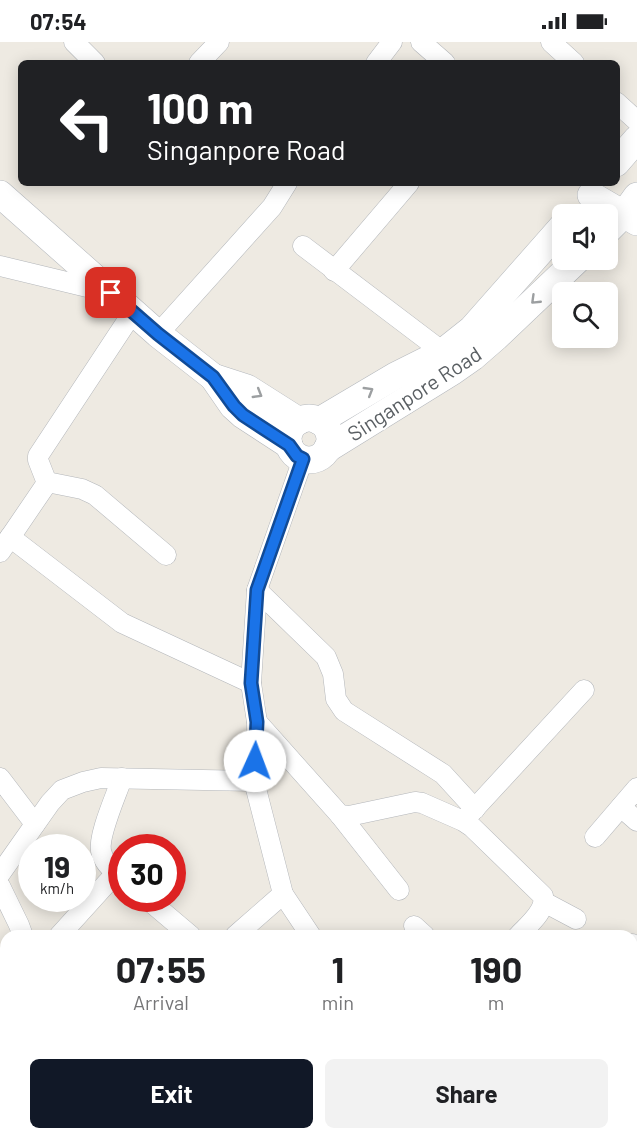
<!DOCTYPE html>
<style>
body{margin:0;font-family:Barlow,sans-serif;background:#f2f2f2;color:#202124;height:100vh;display:flex;flex-direction:column;font-size:22px;white-space:nowrap}
*{box-sizing:border-box;margin:0}
p{font-size:20px;color:#757577}
.icon{flex:none;width:33px;height:33px;fill:none;stroke:currentColor;stroke-width:2;stroke-linecap:round;stroke-linejoin:round}
.map{position:relative;flex:1;overflow:hidden}
.drawer{position:absolute;left:0px;top:888px;width:638px;height:210px;display:flex;flex-direction:column;background:#fff;border-radius:18px 18px 0 0;box-shadow:0 3px 15px #0003}
.drawer>*{flex:none}
.top-card{position:absolute;left:18px;top:18px;width:602px;height:126px;border-radius:9px;box-shadow:0 3px 15px #0003;background:#202124;color:#fff;overflow:hidden}
.controls{position:absolute;left:552px;top:162px;display:grid;gap:12px}
.controls a{display:grid;place-items:center;width:66px;height:66px;border-radius:9px;background:#fff;box-shadow:0 3px 15px #0003;font-size:30px}
.speed{position:absolute;left:18px;top:792px;display:flex;gap:12px;font-size:30px;font-weight:700;text-align:center}
.speed>*{display:grid;place-content:center;width:78px;height:78px;border-radius:50%;background:#fff;box-shadow:0 3px 15px #0003;line-height:1}
.speed small{font-size:15px;font-weight:400}
.speed .limit{border:9px solid #d22;background:#fff;color:#111}
.pin{position:absolute;display:grid;place-items:center;width:51px;height:51px;color:#fff;margin:-26px;border-radius:12px;box-shadow:0 3px 9px #0006}
.me{position:absolute;width:66px;margin:-33px;rotate:2deg;stroke-linejoin:round;filter:drop-shadow(0 0 4px #0008)}
.turn{display:flex;align-items:center;gap:21px;height:126px;padding:0 30px;font-size:27px}
.turn .icon{width:78px;height:78px;stroke-width:2.5}
.turn b{display:block;font-size:42px;line-height:51px}
.eta{display:flex;justify-content:space-evenly;align-items:center;height:102px;text-align:center}
.eta b{font-size:36px;font-weight:700;line-height:42px}
.button{display:flex;gap:12px;margin-top:auto;padding:12px 30px}
.button a{flex:1;height:69px;border-radius:9px;background:#111827;color:#fff;font-size:24px;font-weight:700;line-height:69px;text-align:center}
.button a+a{background:#f2f2f2;color:#202124}
.status{display:flex;justify-content:space-between;align-items:center;height:42px;padding:0 30px;background:#fff;direction:ltr}
.status svg{height:16px;fill:currentColor}
.map>svg:first-child{display:block}
</style>
<div class="status"><b>07:54</b><svg viewBox="0 0 49 12"><path d="M0 12V9h3v3zM5 12V6h3v6zM10 12V3h3v9zM15 12V0h3v12zM26 1h20v11H26zM47 4h2v5h-2z"/></svg></div>
<div class="map">
<svg width="637" height="1098" viewBox="0 0 637 1098">
<rect width="100%" height="100%" fill="#eeeae2"/>
<g fill="none" stroke-linecap="round" stroke-linejoin="round">
<defs>
<g id="street">
<path d="M74 0 95 21"/>
<path d="M421 0 445 21"/>
<path d="M551 0 574 21"/>
<path d="M199 21 219 0"/>
<path d="M376 21 392 0"/>
<path d="M616 60 637 79"/>
<path d="M303 204 443 310"/>
<path d="M0 224 108 250"/>
<path d="M334 229 409 141"/>
<path d="M158 292 272 165 287 141"/>
<path d="M303 417 257 548 251 641 257 680 254 739 283 852 311 894"/>
<path d="M47 440 82 447 95 453 166 513"/>
<path d="M10 495 122 581 251 641"/>
<path d="M0 510 47 441 38 418V414L133 270"/>
<path d="M257 548 326 615 333 632 336 657 344 669 443 732 475 767"/>
<path d="M257 680 340 773 349 774 415 760 422 761 463 779 472 785 543 854C547 869 527 884 518 894"/>
<path d="M0 736 35 782"/>
<path d="M621 765 637 779"/>
<path d="M340 773 399 848"/>
<path d="M466 776 584 648"/>
<path d="M595 795 637 746"/>
<path d="M0 832 50 761 62 748 83 740 101 736 254 739"/>
<path d="M122 835C113 829 103 820 101 809 98 793 116 754 122 736"/>
<path d="M0 844 19 883 23 894"/>
<path d="M146 856 191 894"/>
<path d="M544 860 576 877"/>
<path d="M414 884 425 894"/>
<path d="M59 894 116 831"/>
<path d="M235 894 283 852"/>
<path d="M632 902 637 907"/>
<path d="M0 945 6 940"/>
<path d="M0 973 6 979"/>
<path d="M97 1092 101 1098"/>
<path d="M209 1092 210 1094"/>
<path d="M481 1092 488 1098"/>
<path d="M622 1092 627 1098"/>
<path d="M262 1098 266 1092"/>
</g>
<g id="secondary">
<path d="M616 121 637 97"/>
<path d="M0 152 158 292 213 335 233 364 243 373 289 403"/>
<path d="M591 153 637 180"/>
<path d="M608 188 624 172 637 154"/>
<path d="M213 335 247 346 299 379"/>
<circle cx="309" cy="397" r="21"/>
<path d="M319 379 395 334 443 310 472 287 562 185"/>
<path d="M327 407 453 329 473 315 496 295 577 218"/>
</g>
</defs>
<use href="#street" stroke="#b3b6ba" stroke-width="21"/>
<use href="#secondary" stroke="#b4b8bd" stroke-width="28"/>
<use href="#street" stroke="#fff" stroke-width="20"/>
<use href="#secondary" stroke="#fff" stroke-width="27"/>
</g>
<defs><path id="oneway-chevron" d="M-2-3.5L2.5 0L-2 3.5" fill="none" stroke-width="1.6" stroke-linecap="round" stroke-linejoin="round" transform="scale(1.5)"/></defs>
<g stroke="#9c9fa1">
<use href="#oneway-chevron" transform="translate(535 258) rotate(136)"/>
<use href="#oneway-chevron" transform="translate(369 349) rotate(-31)"/>
<use href="#oneway-chevron" transform="translate(258 352) rotate(31)"/>
</g>
<g fill="none" stroke-linecap="round" stroke-linejoin="round">
<defs>
<path id="route" d="M111 251 158 292 213 335 234 364 243 373 289 403 297 414 303 417 257 548 251 641 257 680 255 719"/>
</defs>
<use href="#route" stroke="#114b97" stroke-width="15"/>
<use href="#route" stroke="#1a73e8" stroke-width="10"/>
</g>
<g text-anchor="middle" dominant-baseline="central" stroke-width="4.5" stroke-linejoin="round" paint-order="stroke">
<g font-size="21" fill="#5a5f63" stroke="#fff">
<text transform="translate(414 351) rotate(-33)">Singanpore Road</text>
</g>
</g>
</svg>
<div class="controls">
<a><svg class="icon" aria-label="sound" viewBox="0 0 24 24"><path d="M4 9h4l5-4v14l-5-4H4zM17 9q2 3 0 6"/></svg></a>
<a><svg class="icon" aria-label="search" viewBox="0 0 24 24"><circle cx="10" cy="10" r="6"/><path d="M15 15l6 6"/></svg></a>
</div>
<div class="speed"><div>19<small>km/h</small></div><div class="limit">30</div></div>
<div class="pin" style="left:111px;top:251px;background:#d93025"><svg class="icon" aria-label="arrive" viewBox="0 0 24 24"><path d="M6 21V4h12l-3 4 3 4H6"/></svg></div>
<svg class="me" style="left:255px;top:719px" viewBox="-20 -20 40 40"><circle r="19" fill="#fff"/><path d="M0-13L10 11 0 6-10 11z" fill="#1a73e8"/></svg>
<div class="top-card">
<div class="turn"><svg class="icon" aria-label="left" viewBox="0 0 24 24"><path d="M17 20v-9H6M10 6l-5 5 5 5"/></svg><div><b>100 m</b>Singanpore Road</div></div>
</div>
<section class="drawer">
<div class="eta">
<div><b>07:55</b><p>Arrival</p></div>
<div><b>1</b><p>min</p></div>
<div><b>190</b><p>m</p></div>
</div>
<div class="button"><a>Exit</a><a>Share</a></div>
</section>
</div>
